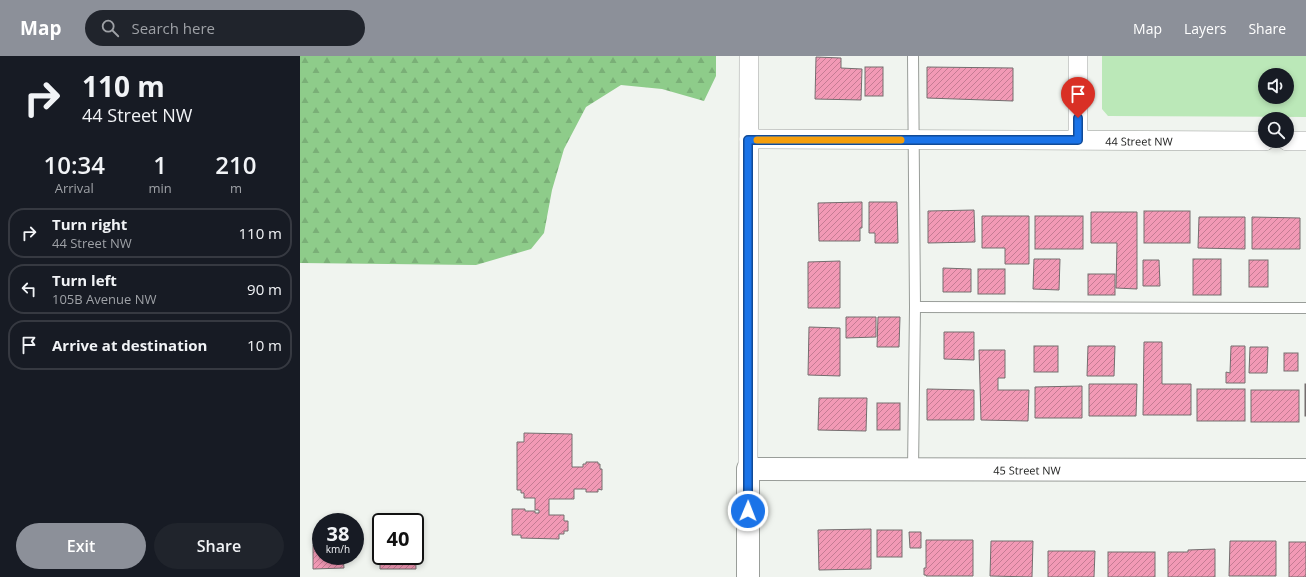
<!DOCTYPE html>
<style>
body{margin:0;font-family:"Open Sans",sans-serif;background:#20242c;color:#f1f3f6;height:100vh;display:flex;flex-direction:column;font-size:15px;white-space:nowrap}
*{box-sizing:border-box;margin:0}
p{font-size:13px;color:#9ea1a6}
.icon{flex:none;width:22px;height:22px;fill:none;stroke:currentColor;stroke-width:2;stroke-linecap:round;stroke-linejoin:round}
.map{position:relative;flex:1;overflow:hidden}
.details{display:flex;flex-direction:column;background:#171b24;width:300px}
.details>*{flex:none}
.top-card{background:#171b24;color:#f1f3f6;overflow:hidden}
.controls{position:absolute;left:958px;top:12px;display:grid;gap:8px}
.controls a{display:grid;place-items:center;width:36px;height:36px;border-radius:50%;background:#171b24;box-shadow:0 2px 6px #0003;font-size:20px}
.speed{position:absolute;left:12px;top:457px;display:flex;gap:8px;font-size:20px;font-weight:700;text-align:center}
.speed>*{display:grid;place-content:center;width:52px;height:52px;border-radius:50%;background:#171b24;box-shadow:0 2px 6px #0003;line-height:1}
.speed small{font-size:10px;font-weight:400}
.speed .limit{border:2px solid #111;border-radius:6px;background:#fff;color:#111}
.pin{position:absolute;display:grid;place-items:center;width:34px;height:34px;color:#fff;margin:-41px -17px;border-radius:50% 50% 50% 0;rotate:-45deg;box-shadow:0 0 4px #0007}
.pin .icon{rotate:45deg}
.me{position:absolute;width:44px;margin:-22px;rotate:1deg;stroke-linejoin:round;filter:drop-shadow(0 0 3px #0008)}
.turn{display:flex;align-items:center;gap:14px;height:84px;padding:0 16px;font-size:18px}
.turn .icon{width:52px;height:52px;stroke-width:2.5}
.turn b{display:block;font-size:28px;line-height:34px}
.eta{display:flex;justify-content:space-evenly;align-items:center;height:68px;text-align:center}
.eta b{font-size:24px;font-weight:600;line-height:28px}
.action{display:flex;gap:8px;margin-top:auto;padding:8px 16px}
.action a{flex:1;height:46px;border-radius:24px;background:#8c9099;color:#fff;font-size:16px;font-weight:600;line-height:46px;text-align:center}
.action a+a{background:#20242c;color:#f1f3f6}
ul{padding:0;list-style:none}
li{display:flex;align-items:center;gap:12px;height:50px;margin:0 8px 6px;padding:0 8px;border:2px solid #363941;border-radius:16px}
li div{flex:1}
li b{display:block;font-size:15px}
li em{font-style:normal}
header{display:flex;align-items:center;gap:24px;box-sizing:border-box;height:56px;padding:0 20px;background:#8c9099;color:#fff}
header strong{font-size:19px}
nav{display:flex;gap:22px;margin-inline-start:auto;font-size:14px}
.search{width:280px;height:36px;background:#20242c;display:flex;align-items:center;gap:10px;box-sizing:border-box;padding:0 14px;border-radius:22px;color:#9ea1a6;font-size:15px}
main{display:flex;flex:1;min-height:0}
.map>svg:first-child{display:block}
</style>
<header>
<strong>Map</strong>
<div class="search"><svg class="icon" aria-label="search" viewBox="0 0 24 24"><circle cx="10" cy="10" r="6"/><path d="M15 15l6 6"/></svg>Search here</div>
<nav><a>Map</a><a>Layers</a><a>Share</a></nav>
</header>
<main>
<section class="details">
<div class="top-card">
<div class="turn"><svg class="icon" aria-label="right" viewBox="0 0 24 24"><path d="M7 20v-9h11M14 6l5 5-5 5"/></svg><div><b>110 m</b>44 Street NW</div></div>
</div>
<div class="eta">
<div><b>10:34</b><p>Arrival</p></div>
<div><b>1</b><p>min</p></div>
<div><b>210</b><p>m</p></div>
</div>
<ul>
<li><svg class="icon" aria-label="right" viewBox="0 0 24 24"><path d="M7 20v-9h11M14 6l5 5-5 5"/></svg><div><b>Turn right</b><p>44 Street NW</p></div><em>110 m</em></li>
<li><svg class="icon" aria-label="left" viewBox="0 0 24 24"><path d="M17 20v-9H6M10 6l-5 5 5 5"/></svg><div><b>Turn left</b><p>105B Avenue NW</p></div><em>90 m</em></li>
<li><svg class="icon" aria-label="arrive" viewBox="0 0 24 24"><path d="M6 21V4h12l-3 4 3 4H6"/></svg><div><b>Arrive at destination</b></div><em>10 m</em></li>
</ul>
<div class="action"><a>Exit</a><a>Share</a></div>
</section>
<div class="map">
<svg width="1006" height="521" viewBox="0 0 1006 521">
<defs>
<pattern id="forest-firs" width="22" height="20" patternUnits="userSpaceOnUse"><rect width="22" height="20" fill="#8ecc8a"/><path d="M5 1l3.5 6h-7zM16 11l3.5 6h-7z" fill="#7aaf77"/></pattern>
<pattern id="building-hatch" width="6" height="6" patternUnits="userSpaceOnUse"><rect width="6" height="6" fill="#f299b5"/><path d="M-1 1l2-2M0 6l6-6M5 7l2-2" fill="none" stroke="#c47c93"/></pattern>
</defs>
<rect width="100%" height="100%" fill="#f0f4ef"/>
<path fill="url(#forest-firs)" d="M0 0H416V20L404 45 362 33 321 29 286 51 264 93 252 134 244 177 231 193 176 209 0 207Z"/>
<path fill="#bbe8b8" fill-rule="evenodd" d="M802 0H1006V61L808 60 802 53ZM965 19H987V41H965Z"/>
<g fill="url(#building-hatch)" stroke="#746e6f">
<path d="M516 1 541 2V12L562 13 561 44 515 43Z"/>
<rect x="565" y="11" width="18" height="29"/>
<path d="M627 11 713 12V45L627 42Z"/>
<path d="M562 146V172H560V185H519L518 147Z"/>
<path d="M569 146H597L598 187H575V177H569Z"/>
<path d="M674 154 675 186 628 187V155Z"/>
<rect x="844" y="155" width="46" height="32"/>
<path d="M791 156H837V233L816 232 817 187H791Z"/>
<path d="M682 160H729V208H705V192H682Z"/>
<rect x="735" y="160" width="48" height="33"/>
<path d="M899 161H945V193L898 192Z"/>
<path d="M952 161 1000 162V193H952Z"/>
<path d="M734 203H760L759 234 733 233Z"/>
<rect x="893" y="203" width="28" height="36"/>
<path d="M843 204H859L860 230H843Z"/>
<rect x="949" y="204" width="19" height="27"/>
<path d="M540 205V252H508V206Z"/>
<path d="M643 212 671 213V236H643Z"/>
<rect x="678" y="213" width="27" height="25"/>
<rect x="788" y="218" width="27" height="21"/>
<path d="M546 261H576V281L546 282Z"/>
<path d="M578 261H600L599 291H577Z"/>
<path d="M509 271 540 272V320L508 319Z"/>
<path d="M644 276H674V304L644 303Z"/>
<path d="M844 286H862V328H891V359H843Z"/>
<rect x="734" y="290" width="24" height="26"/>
<path d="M788 290H815L814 320H787Z"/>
<path d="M931 290H945V327H926V316L930 317Z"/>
<path d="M950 291H968L967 317H949Z"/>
<path d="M679 294H705V322H698V334H729L728 365 681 364Z"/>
<rect x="984" y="297" width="14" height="18"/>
<path d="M789 328H837L836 360H789Z"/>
<rect x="1005" y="328" width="1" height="32"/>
<path d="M782 330V362H735V331Z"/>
<path d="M627 333 674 334V364H627Z"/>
<rect x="897" y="333" width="48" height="32"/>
<rect x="951" y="334" width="48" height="32"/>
<path d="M519 342H567L566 375 518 374Z"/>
<rect x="577" y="347" width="23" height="27"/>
<path d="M224 377 272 378V411H283V408H286V406H298V408H300V413H302V434L298 433V436H286V433H274V443H249V459H264V465H268V475H264V478H259V483L221 482V479H212V453H225V455H235V457H239V454H235V442H224V437H221V434H217V386H224Z"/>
<path d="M571 473V513L519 514 518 474Z"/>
<rect x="577" y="474" width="25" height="27"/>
<path d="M609 476H621V492H610Z"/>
<path d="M626 484H673V520H626V519H624V512H626Z"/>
<path d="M691 485H733L732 521 690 520Z"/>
<path d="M930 485H976V520H929Z"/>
<path d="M80 486 81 500H115V486L116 513H80Z"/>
<rect x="989" y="486" width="17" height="35"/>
<path d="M13 489H21V500H43L44 512 13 513Z"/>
<path d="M915 493V521H868V496H888V494Z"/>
<path d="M748 495H795L794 521H748Z"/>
<rect x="808" y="496" width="47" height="25"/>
</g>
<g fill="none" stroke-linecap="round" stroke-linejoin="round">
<defs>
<g id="service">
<path d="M615 251 1006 252"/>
<path d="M613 414 615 251 613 0"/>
</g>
<g id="minor">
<path id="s1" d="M449 83 965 85"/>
<path d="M778 84V0"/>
<path d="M987 85H1006"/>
<path d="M448 413 449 0"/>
</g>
<g id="tertiary">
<path id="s2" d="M448 521V413L1006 414"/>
</g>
</defs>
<use href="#service" stroke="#999d99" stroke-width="12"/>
<use href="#minor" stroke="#999d99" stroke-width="20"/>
<use href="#tertiary" stroke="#999d99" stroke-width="24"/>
<use href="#service" stroke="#fff" stroke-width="10"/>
<use href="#minor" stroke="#fff" stroke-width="19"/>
<use href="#tertiary" stroke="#fff" stroke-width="22"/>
</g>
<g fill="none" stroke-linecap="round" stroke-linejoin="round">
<defs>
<path id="route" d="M448 455V84H778V62"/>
</defs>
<use href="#route" stroke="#114b97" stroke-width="10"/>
<use href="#route" stroke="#1a73e8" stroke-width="7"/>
<path stroke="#f59e0b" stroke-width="7" d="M457 84H601"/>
</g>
<g text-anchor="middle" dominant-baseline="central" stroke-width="3.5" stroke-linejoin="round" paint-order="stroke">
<g font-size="11" fill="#202120" stroke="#f0f4ef">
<text stroke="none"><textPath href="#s1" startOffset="390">44 Street NW</textPath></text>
<text stroke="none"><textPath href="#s2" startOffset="387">45 Street NW</textPath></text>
</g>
</g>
</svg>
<div class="controls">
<a><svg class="icon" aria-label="sound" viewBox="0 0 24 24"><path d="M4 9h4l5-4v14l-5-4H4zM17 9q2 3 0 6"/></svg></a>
<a><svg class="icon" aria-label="search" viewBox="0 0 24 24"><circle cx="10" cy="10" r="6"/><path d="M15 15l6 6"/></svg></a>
</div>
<div class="speed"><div>38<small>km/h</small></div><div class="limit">40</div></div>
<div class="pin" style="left:778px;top:62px;background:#d93025"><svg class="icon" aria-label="arrive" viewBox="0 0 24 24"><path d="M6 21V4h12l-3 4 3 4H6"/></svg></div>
<svg class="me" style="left:448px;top:455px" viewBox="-20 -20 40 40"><circle r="17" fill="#1a73e8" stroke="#fff" stroke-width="3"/><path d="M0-11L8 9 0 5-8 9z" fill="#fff"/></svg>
</div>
</main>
